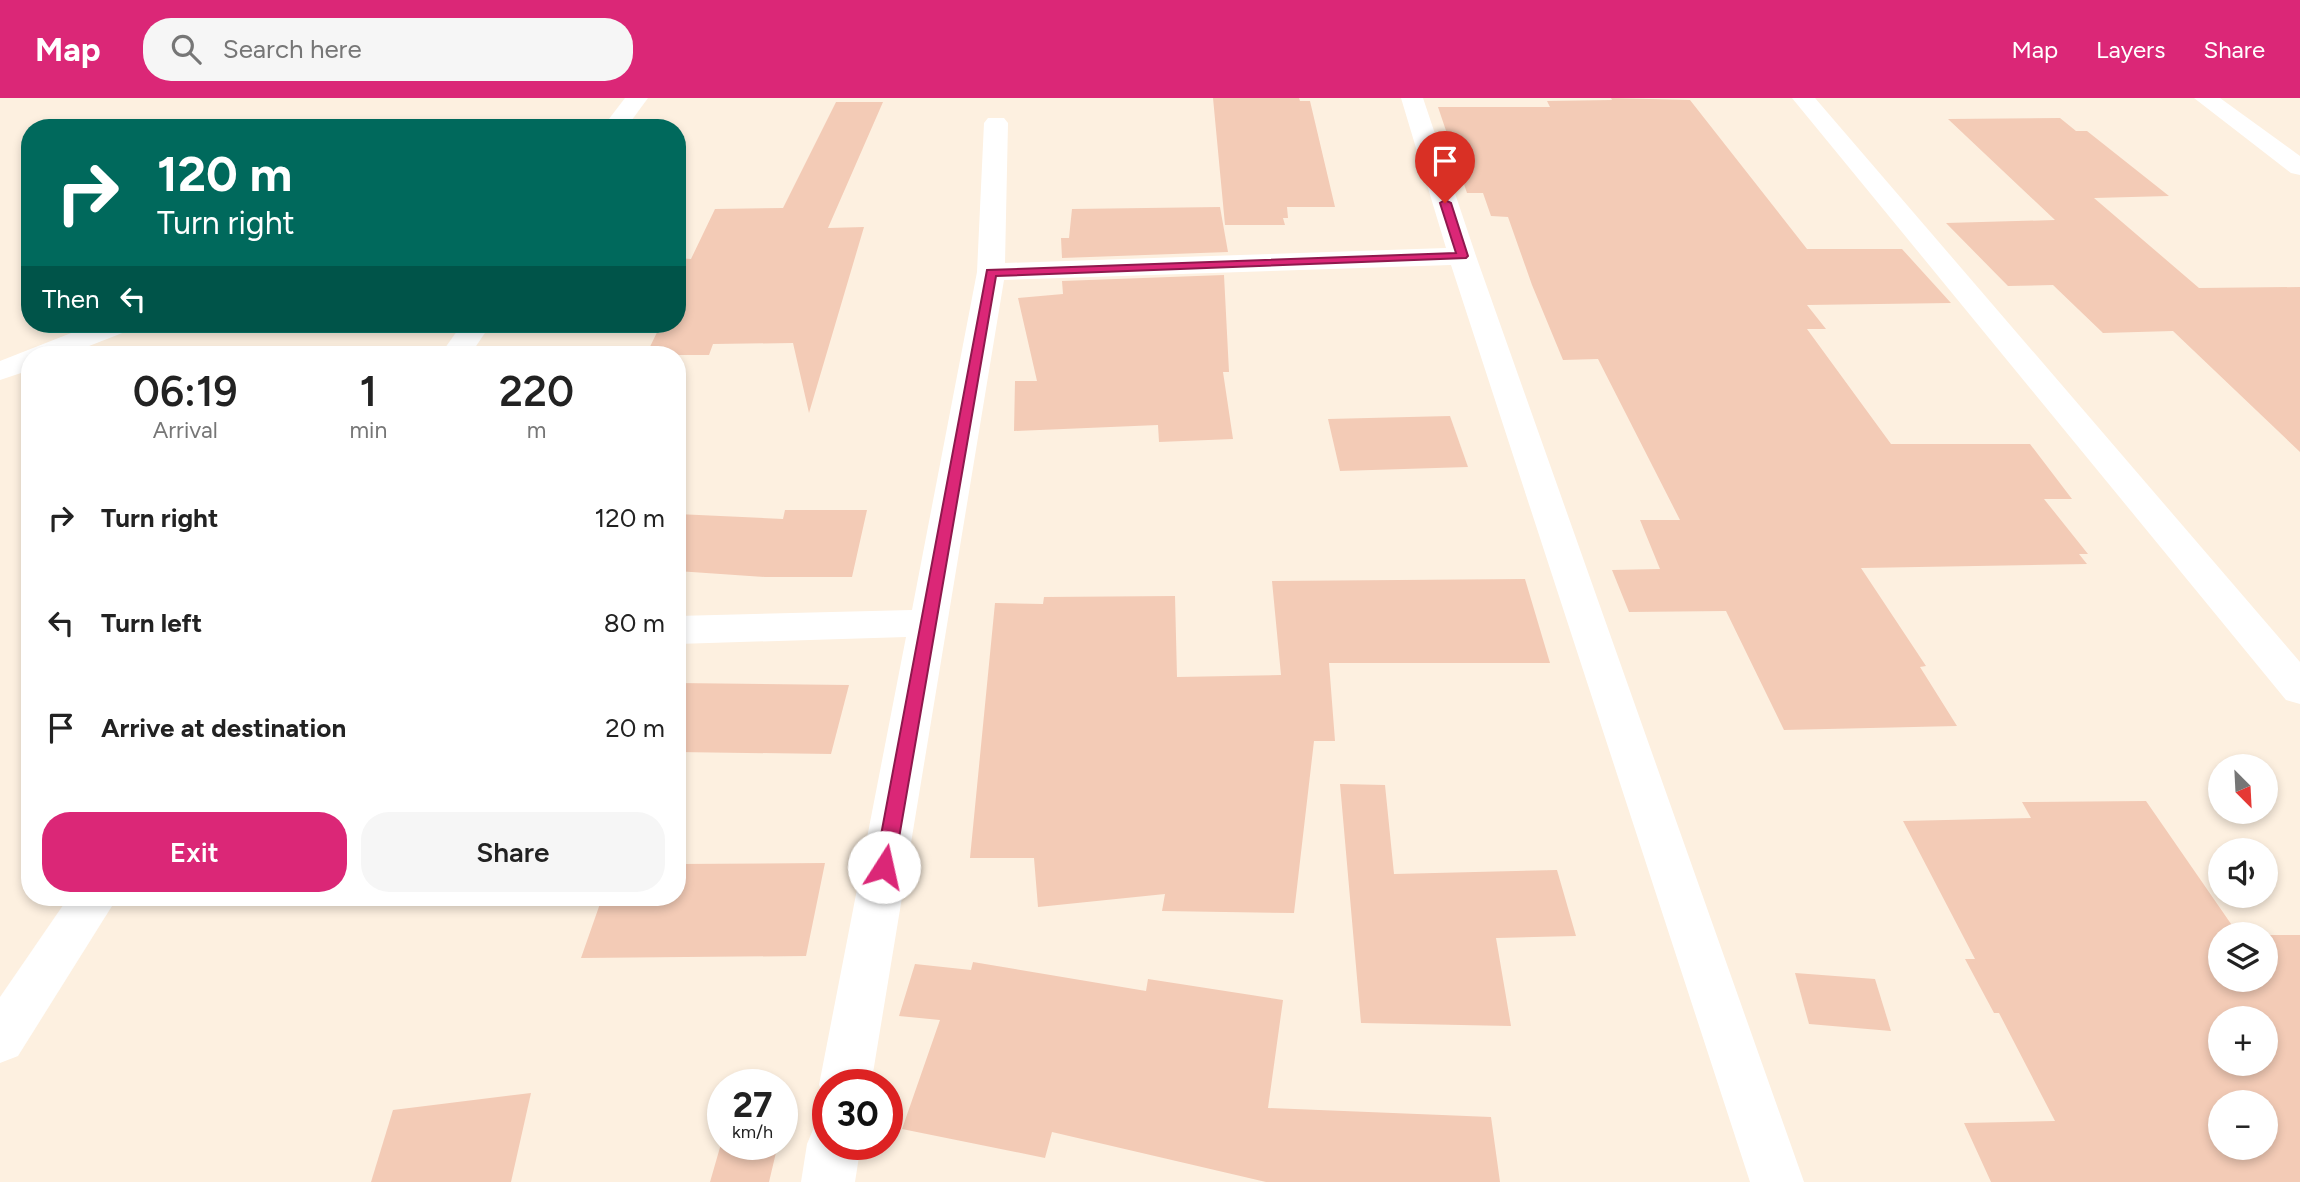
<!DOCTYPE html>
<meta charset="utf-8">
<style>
body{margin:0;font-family:Figtree,sans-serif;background:#f6f6f6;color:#222;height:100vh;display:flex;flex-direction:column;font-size:26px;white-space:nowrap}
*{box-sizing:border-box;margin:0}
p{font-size:23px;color:#767676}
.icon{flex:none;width:38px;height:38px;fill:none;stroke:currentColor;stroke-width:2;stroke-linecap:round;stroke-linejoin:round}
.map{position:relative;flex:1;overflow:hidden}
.side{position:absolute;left:21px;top:248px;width:665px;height:560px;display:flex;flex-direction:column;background:#fff;border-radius:28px;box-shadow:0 4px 10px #0003}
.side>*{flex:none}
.banner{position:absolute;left:21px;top:21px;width:665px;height:214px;border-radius:28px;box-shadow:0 4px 10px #0003;background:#00695c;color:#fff;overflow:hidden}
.needle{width:46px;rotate:156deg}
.controls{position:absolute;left:2208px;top:656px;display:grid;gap:14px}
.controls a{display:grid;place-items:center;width:70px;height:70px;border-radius:50%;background:#fff;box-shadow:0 4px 10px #0003;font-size:35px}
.speed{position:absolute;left:707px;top:971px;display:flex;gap:14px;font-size:35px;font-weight:700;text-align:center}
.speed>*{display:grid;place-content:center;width:91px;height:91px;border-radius:50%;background:#fff;box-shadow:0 4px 10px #0003;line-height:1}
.speed small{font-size:18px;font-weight:400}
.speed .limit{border:10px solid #d22;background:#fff;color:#111}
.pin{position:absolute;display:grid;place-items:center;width:60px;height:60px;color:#fff;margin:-72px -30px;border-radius:50% 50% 50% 0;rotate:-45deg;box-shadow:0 0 7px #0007}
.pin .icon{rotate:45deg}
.me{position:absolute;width:77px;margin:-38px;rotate:10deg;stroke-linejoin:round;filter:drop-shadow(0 0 5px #0008)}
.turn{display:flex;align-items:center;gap:24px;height:147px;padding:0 21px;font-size:32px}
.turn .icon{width:91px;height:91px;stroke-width:2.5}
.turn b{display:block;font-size:49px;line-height:60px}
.then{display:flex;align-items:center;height:66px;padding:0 21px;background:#0003;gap:14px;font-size:26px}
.eta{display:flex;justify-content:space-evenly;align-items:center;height:119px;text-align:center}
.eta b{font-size:42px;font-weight:600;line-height:49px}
.primary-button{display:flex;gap:14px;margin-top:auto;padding:14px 21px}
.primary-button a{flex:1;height:80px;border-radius:28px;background:#db2777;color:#fff;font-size:28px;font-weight:600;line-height:80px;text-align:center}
.primary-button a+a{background:#f6f6f6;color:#222}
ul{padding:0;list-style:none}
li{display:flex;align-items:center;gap:21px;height:105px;padding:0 21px}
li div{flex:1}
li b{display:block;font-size:26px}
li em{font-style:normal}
header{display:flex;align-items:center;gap:42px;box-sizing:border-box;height:98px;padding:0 35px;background:#db2777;color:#fff}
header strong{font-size:33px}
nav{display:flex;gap:38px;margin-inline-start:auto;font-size:24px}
.search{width:490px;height:63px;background:#f6f6f6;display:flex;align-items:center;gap:18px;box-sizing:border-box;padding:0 24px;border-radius:28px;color:#767676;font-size:26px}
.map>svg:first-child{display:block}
</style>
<header>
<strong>Map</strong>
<div class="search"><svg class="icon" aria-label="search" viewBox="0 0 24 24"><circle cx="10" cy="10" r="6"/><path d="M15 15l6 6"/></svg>Search here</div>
<nav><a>Map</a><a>Layers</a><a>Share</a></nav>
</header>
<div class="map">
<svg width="2300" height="1084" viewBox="0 0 2300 1084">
<rect width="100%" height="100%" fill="#fdf0e0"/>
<g fill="#f3cbb6" fill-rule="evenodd">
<path d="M1213 0H1299L1300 3H1310L1335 109H1287L1288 120H1283L1285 127H1225Z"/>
<path d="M1611 0 1690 2 1807 151H1902L1951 205 1807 207 1826 231H1807L1891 346H2030L2072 401H2044L2088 456H2079L2087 466 1861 470 1926 568 1920 569 1957 628 1784 632 1726 513 1629 514 1612 472 1660 471 1640 422H1680L1598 261 1563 262 1532 187 1508 119 1491 118 1483 95H1467L1438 9H1550L1547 3 1612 2Z"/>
<path d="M836 4H883L828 130 864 129 809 315 793 245 713 246 709 257H646L661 226H677V160L691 161 715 111 783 110Z"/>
<path d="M2060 20 2076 33H2087L2169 98 2094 100 2199 190 2300 189V354L2173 233 2103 235 2053 187 2008 188 1946 125 2055 122 1948 21Z"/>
<path d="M1220 109 1228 154 1062 160 1061 140H1069L1072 111Z"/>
<path d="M1224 177 1229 274H1223L1233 341 1159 344 1158 327 1014 333 1015 283H1037L1018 200 1063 196 1062 183Z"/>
<path d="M1450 318 1468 369 1340 373 1328 321Z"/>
<path d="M785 412H867L852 479H765L677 473V416L783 421Z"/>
<path d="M1525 481 1550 565H1329L1335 643H1314L1294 815 1162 813 1165 796 1038 809 1034 760H970L995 505 1043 506 1044 499 1175 498 1177 579 1281 577 1272 483Z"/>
<path d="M677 585 849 587 831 656 677 654Z"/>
<path d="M1340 686 1385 687 1394 776 1557 772 1576 838 1496 840 1511 928 1361 925Z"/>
<path d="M2146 703 2238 836H2221V882H2266V837H2300V1084H1991L1964 1025 2055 1023 1999 915H1994L1965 861H1975L1903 723 2031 720 2022 704ZM2221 920H2266V966H2221ZM2221 1004H2266V1050H2221Z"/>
<path d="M825 765 806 858 581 860 602 800H677V766Z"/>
<path d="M973 864 1146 893 1148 881 1283 902 1268 1010 1491 1019 1500 1084H1266L1052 1034 1045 1060 902 1031 940 922 899 918 915 866 971 872Z"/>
<path d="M1795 875 1875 881 1891 933 1809 926Z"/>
<path d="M531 995 511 1084H371L393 1012Z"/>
<path d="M723 1039V1046H778L769 1084H710Z"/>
</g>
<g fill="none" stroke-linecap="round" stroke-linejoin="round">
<g fill="#fff" fill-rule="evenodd">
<path d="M625 0H648L626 30H602Z"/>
<path d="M1401 0H1423L1476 158 1804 1084H1750L1451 167 1004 182 871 987H828L827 1005 819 987 906 539 677 546V518L912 512 977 174 984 25 988 20H1004L1008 25 1005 165 1446 150Z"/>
<path d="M1792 0H1815L2300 564V606L2286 602Z"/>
<path d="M2194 0H2220L2300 58V77L2291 75Z"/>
<path d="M94 226H135L130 232 66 257H30V272L0 282V263Z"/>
<path d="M462 226H491L470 257H440Z"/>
<path d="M68 800H117L18 958 0 965V899Z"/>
<path d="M828 1022V1046H861L855 1084H801L807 1046 815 1027Z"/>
</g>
</g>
<path fill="#db2777" stroke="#8e194d" stroke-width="2" d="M1445 102 1451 105 1468 158 1466 160 996 178 894 769 891 775 884 777 878 775 875 769 987 172 1456 155 1440 105Z"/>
</svg>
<div class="controls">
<a><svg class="needle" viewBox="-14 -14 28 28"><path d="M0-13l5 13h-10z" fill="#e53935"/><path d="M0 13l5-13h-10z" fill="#767676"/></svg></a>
<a><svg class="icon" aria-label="sound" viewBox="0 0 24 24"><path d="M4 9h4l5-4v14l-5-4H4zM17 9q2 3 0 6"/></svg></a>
<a><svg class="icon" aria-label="layers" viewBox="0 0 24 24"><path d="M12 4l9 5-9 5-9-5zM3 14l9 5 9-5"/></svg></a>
<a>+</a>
<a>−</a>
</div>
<div class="speed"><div>27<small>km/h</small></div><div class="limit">30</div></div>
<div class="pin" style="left:1445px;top:105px;background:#d93025"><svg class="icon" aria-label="arrive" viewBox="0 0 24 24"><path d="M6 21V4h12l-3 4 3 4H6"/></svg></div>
<svg class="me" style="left:884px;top:769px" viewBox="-20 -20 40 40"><circle r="19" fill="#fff"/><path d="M0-13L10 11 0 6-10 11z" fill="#db2777"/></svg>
<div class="banner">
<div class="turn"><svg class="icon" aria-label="right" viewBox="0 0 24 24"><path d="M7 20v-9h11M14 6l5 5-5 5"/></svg><div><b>120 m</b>Turn right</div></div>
<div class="then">Then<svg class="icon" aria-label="left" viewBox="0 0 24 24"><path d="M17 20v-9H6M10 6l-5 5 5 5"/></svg></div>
</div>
<section class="side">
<div class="eta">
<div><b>06:19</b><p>Arrival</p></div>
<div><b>1</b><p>min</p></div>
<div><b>220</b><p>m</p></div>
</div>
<ul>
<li><svg class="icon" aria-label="right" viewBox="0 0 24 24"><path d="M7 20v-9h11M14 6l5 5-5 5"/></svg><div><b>Turn right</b></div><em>120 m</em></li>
<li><svg class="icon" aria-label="left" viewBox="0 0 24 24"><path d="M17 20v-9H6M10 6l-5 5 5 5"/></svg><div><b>Turn left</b></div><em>80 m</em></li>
<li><svg class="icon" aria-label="arrive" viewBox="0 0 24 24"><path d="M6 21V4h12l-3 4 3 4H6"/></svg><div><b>Arrive at destination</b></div><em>20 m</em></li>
</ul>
<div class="primary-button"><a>Exit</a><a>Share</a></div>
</section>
</div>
